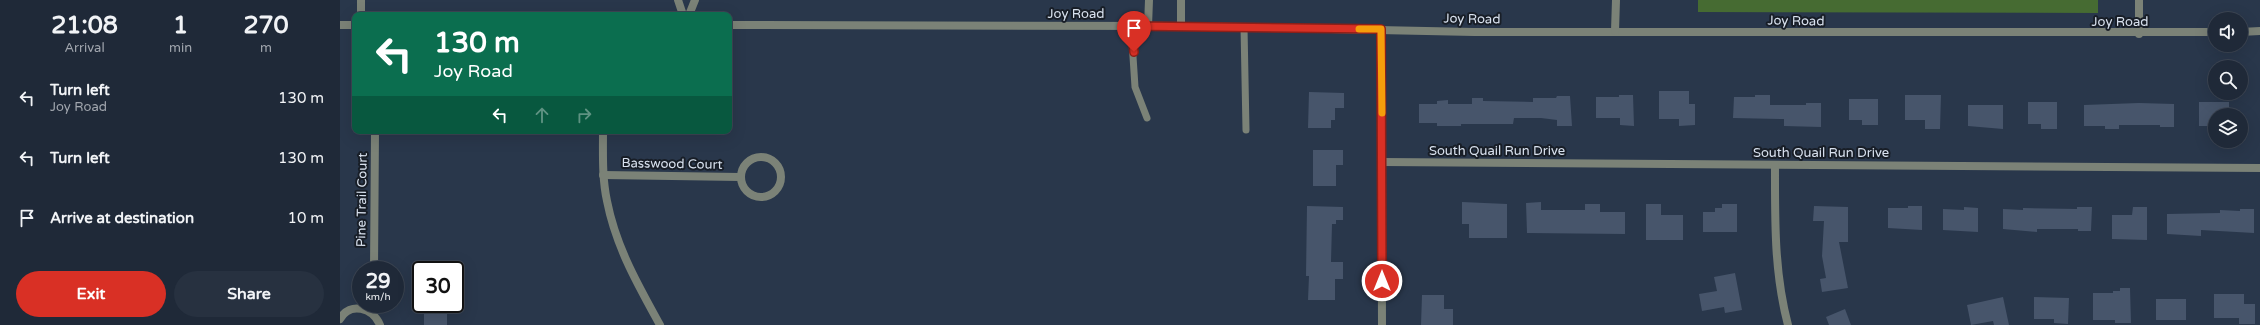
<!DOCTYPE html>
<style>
body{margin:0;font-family:"Varela Round",sans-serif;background:#273140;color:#f1f3f6;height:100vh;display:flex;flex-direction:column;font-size:15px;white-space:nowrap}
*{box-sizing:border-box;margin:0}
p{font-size:13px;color:#a1a6ae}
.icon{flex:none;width:22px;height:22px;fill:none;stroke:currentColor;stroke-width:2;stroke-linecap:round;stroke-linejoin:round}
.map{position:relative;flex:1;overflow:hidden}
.side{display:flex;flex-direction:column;background:#1f2938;width:340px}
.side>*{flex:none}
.banner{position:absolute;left:12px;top:12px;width:380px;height:122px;border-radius:8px;box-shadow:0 4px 16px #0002,0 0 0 1px #3c4553;background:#0b6e4f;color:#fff;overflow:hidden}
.buttons{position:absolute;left:1868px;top:12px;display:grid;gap:8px}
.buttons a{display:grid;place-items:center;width:40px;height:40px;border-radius:50%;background:#1f2938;box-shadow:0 4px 16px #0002,0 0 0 1px #3c4553;font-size:20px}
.speed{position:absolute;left:12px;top:261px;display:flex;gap:8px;font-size:20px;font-weight:700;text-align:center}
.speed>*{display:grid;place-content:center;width:52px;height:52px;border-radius:50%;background:#1f2938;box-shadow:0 4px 16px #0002,0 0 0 1px #3c4553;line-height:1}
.speed small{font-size:10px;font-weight:400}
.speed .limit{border:2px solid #111;border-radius:6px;background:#fff;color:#111}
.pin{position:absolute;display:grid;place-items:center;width:34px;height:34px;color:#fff;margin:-41px -17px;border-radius:50% 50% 50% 0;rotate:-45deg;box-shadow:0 0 4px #0007}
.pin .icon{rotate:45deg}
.me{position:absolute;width:44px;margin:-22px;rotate:0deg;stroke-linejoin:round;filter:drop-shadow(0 0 3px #0008)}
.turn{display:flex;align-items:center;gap:14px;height:84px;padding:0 16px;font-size:18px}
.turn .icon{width:52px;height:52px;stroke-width:2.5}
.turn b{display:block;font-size:28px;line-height:34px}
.lanes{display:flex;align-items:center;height:38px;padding:0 16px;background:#0003;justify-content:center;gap:20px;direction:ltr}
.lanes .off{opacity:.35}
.eta{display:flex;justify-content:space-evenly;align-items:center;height:68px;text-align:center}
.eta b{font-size:24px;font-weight:700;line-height:28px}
.primary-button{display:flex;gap:8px;margin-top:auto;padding:8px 16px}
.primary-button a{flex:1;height:46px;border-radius:24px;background:#d93025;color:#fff;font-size:16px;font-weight:700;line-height:46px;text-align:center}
.primary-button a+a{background:#273140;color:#f1f3f6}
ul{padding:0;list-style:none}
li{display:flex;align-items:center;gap:12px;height:60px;padding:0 16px}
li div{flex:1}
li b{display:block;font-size:15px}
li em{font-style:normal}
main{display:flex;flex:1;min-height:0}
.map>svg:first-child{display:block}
</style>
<main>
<section class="side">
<div class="eta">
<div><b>21:08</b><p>Arrival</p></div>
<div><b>1</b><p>min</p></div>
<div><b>270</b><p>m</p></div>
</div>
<ul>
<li><svg class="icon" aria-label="left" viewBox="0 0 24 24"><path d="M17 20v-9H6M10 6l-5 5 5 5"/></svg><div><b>Turn left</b><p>Joy Road</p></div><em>130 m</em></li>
<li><svg class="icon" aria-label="left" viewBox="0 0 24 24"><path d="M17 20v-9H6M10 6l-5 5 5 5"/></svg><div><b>Turn left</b></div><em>130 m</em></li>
<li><svg class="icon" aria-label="arrive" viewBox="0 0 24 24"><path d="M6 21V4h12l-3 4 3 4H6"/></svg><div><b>Arrive at destination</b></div><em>10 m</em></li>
</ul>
<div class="primary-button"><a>Exit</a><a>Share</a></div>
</section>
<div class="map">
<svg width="1920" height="325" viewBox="0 0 1920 325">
<rect width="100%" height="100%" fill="#29374b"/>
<path fill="#466b32" d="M1358 0H1758V13L1358 12Z"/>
<g fill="#47556b">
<path d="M1319 91H1349V104H1355V125L1339 126V119H1319Z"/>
<path d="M969 92 1004 93V108H995V120H991V128H968Z"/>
<path d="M1279 95H1293L1294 126 1280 125V118H1256V97H1279Z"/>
<path d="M1415 95H1430V105H1466V103H1481V127L1444 126V119L1393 118 1394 97H1415Z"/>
<path d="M1565 95H1601L1600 129H1585V120H1565Z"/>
<path d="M1217 96H1230L1232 126H1217V120L1201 118H1174L1173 124H1121V126H1097V123H1079V104H1097V101L1108 100V104H1132V98H1143V101L1193 102V98H1216Z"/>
<path d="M1509 99H1538V125H1522V120H1509Z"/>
<path d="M1688 102H1717V129H1701V124H1688Z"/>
<path d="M1859 102H1889V115H1875V126H1859Z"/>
<path d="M1799 103 1834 104V127H1820V125H1779V129H1765V126H1744V105Z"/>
<path d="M1628 105H1663V129L1628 126Z"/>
<path d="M973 150H1003V165H996V186H973Z"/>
<path d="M1122 202 1167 204V238H1129V224H1122Z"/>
<path d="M1201 202V210H1245V204H1260V212H1285V234L1187 233 1186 203Z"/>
<path d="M1306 204H1321V215H1343V240H1306Z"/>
<path d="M1382 204H1397V232H1363V212H1375V208H1382Z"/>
<path d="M967 206 1003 207V220H996V224H992L991 262H1003V279H995V300H968L969 276H966Z"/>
<path d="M1474 206 1508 207V242H1499L1508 288 1482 292 1480 279 1486 278 1482 256 1484 221H1473Z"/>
<path d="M1568 206H1582V230L1548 228V208H1568Z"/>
<path d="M1624 207 1638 208V232L1603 230V209L1624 210Z"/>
<path d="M1737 207H1752L1751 231H1738V229H1697V232L1663 229V209L1683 210V208L1737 209Z"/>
<path d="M1793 207H1807V240L1772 239V215H1792Z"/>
<path d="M1900 209H1914V233L1861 230V236L1827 234V214L1880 213V210L1900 211Z"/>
<path d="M1395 273 1402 310 1385 313 1384 307 1362 311 1359 294 1377 291 1374 277Z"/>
<path d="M1780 288H1790L1791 323H1775V320H1753V293H1773V291H1780Z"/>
<path d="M1874 294H1904V304H1915V324H1899V318H1874Z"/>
<path d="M1082 295H1104V309H1113V325H1081Z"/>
<path d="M1663 297 1669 325H1654L1653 321 1631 325 1627 305Z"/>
<path d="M1694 297 1729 298 1728 324 1714 323V319H1694Z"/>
<rect x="1816" y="299" width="30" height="21"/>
<rect x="84" y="304" width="23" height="21"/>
<path d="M1505 309 1511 325H1489L1486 317Z"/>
</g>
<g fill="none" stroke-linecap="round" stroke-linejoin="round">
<g stroke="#7b8277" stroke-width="7">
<path d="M791 26 795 87 807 118"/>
<path d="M904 27 906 130"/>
</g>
<g stroke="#7b8277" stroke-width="8">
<path d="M338 0 343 15"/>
<path d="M841 0V26"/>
<path d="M1799 0V34"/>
<path d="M21 15V0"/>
<path d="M349 15 355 0"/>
<path d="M0 25H15"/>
<path d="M389 25 841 26 1134 32H1875"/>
<path d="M808 26 809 0"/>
<path d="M1041 29 1042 325"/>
<path d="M1275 31 1276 0"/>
<path d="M1901 32 1920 31"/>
<path d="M263 131C263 154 262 178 267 201 276 247 298 285 320 325"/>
<circle cx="421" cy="177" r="20"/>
<path d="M1042 162 1920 168"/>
<path d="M1435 165C1435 220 1434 272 1448 325"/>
<path d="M263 175 400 177"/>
<path d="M34 270 35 131"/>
<path d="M0 319C10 301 33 308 40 325"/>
</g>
</g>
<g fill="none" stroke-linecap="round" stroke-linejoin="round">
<defs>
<path id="route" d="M794 52 791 26 1041 29 1042 281"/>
</defs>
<use href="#route" stroke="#8d1f18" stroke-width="10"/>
<use href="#route" stroke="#d93025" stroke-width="7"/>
<path stroke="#f59e0b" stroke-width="7" d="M1019 29H1041L1042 113"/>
</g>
<g text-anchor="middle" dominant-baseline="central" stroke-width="4" stroke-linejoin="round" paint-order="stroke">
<g font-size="13" fill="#d9e2ef" stroke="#181e27">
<text x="736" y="14">Joy Road</text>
<text transform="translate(1132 19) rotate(1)">Joy Road</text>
<text transform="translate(1456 21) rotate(1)">Joy Road</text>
<text x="1780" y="22">Joy Road</text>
<text x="1157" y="151">South Quail Run Drive</text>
<text x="1481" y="153">South Quail Run Drive</text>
<text transform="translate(332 164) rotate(1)">Basswood Court</text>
<text transform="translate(22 200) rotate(-89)">Pine Trail Court</text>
</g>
</g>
</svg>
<div class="buttons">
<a><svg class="icon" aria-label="sound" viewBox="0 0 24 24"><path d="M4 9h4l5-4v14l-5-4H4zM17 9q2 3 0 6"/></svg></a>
<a><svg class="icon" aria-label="search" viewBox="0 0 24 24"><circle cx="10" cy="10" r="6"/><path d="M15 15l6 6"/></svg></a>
<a><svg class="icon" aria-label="layers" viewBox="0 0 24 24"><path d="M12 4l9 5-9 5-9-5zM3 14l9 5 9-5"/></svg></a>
</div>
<div class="speed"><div>29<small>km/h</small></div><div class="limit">30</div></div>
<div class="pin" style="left:794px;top:52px;background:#d93025"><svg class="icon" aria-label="arrive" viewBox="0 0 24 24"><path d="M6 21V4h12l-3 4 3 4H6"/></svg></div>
<svg class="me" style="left:1042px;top:281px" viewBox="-20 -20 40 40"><circle r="17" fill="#d93025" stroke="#fff" stroke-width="3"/><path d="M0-11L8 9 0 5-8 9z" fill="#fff"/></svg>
<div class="banner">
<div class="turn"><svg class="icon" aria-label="left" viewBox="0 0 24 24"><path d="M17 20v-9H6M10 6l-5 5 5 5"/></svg><div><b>130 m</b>Joy Road</div></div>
<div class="lanes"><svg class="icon" aria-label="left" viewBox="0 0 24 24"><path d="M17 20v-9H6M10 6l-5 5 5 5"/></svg><svg class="icon off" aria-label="ahead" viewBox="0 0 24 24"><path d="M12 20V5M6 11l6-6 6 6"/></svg><svg class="icon off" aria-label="right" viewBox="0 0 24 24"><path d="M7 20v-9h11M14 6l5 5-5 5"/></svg></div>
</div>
</div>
</main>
